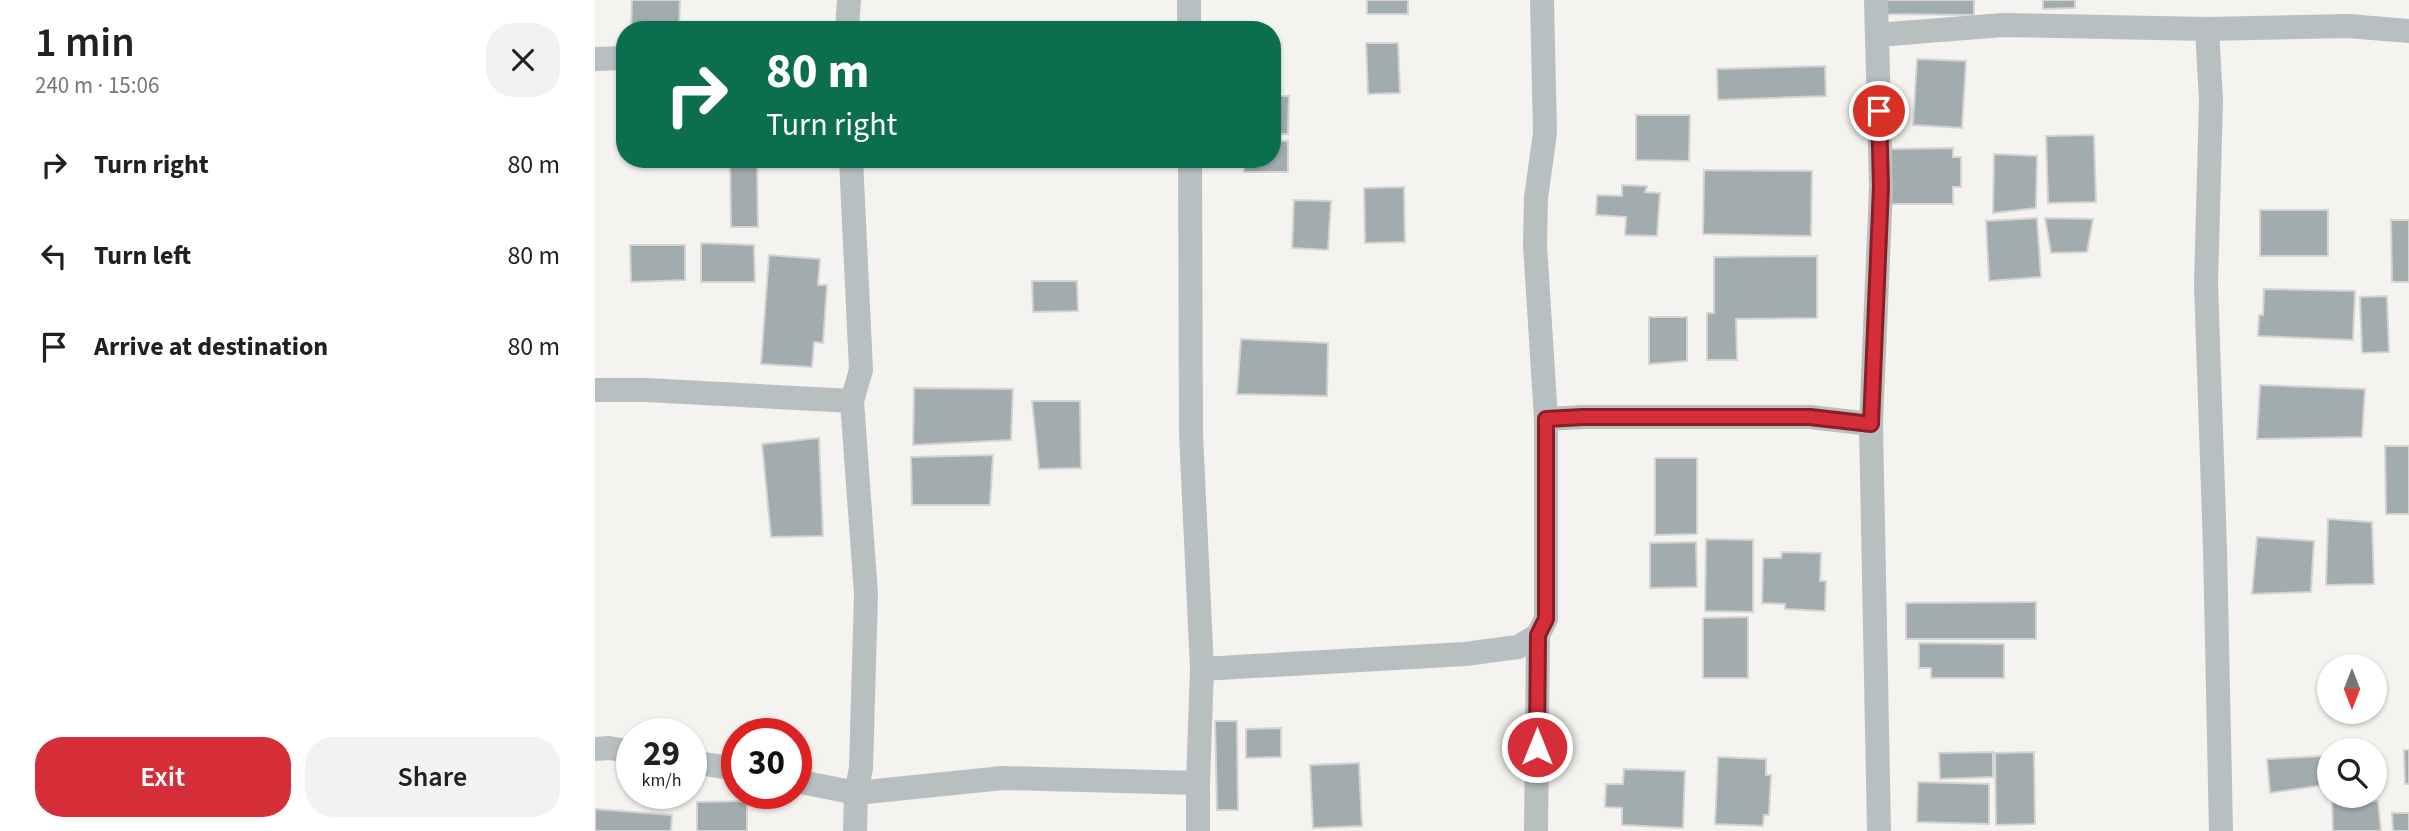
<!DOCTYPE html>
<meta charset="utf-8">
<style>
body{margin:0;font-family:"Source Sans 3",sans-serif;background:#f2f2f2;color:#202124;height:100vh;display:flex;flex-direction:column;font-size:26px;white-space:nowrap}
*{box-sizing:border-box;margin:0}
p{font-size:23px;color:#757577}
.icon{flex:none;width:38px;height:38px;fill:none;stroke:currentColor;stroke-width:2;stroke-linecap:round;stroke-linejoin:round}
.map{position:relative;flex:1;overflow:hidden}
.drawer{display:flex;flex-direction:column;background:#fff;width:595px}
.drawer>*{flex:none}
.top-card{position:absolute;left:21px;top:21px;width:665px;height:147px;border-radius:28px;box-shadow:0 2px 5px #0004;background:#0b6e4f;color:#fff;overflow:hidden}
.needle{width:46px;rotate:180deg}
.tools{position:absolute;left:1722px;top:654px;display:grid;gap:14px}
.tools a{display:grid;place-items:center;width:70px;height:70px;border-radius:50%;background:#fff;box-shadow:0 2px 5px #0004;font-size:35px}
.speed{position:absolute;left:21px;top:718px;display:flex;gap:14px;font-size:35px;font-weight:700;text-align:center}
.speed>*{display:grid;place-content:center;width:91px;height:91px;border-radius:50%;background:#fff;box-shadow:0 2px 5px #0004;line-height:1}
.speed small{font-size:18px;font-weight:400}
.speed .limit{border:10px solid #d22;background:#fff;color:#111}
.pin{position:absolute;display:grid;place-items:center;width:60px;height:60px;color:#fff;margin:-30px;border:4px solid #fff;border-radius:50%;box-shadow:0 2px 7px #0007}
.me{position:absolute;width:77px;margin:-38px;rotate:0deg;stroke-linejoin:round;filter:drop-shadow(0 0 5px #0008)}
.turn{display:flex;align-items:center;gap:24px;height:147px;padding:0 35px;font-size:32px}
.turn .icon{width:91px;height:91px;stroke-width:2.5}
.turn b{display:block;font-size:49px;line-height:60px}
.round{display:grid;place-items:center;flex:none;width:74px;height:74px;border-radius:28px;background:#f2f2f2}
.headline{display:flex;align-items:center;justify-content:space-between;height:119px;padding:0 35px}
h1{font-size:42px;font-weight:600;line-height:52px}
.primary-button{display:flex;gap:14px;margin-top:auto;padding:14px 35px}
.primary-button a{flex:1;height:80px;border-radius:28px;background:#d52e38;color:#fff;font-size:28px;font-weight:600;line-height:80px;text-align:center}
.primary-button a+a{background:#f2f2f2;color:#202124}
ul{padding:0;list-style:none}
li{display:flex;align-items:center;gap:21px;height:91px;padding:0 35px}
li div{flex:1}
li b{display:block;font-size:26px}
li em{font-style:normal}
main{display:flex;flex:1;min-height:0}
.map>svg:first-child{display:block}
</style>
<main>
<section class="drawer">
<div class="headline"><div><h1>1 min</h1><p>240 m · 15:06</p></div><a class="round"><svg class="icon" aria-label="close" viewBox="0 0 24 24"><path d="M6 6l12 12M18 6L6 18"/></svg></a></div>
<ul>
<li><svg class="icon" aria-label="right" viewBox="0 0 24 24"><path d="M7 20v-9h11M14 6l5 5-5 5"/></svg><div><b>Turn right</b></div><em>80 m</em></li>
<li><svg class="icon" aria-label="left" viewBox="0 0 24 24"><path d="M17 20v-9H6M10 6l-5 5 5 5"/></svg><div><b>Turn left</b></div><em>80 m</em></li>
<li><svg class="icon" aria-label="arrive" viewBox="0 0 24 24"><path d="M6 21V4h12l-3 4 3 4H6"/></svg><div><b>Arrive at destination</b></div><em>80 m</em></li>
</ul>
<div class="primary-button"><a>Exit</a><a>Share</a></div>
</section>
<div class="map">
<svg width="1814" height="831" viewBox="0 0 1814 831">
<rect width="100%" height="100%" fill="#f4f3f0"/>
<g fill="#a1acae" stroke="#d5d4d3" stroke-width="2">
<path d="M37 0H85L84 30H36Z"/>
<rect x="772" y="0" width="41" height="14"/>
<path d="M1291 0H1379V15L1290 14Z"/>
<path d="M1448 0H1480V8L1448 9Z"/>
<path d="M771 43H803L805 93 773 94Z"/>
<path d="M1322 59 1371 61 1367 128 1318 125Z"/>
<path d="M1230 66 1231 96 1123 100 1122 69Z"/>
<path d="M677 96H694L693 134H677Z"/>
<path d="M1041 115H1095L1094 161 1041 160Z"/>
<path d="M1499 135 1501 202 1453 203 1451 136Z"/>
<path d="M677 141H693V172H649V159H677Z"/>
<path d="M1358 148V157H1366V187H1358V204H1295V149Z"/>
<path d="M1399 154 1442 156 1441 208 1398 213Z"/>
<path d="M135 159H162L163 227H136Z"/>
<path d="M1109 170 1217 171 1216 236 1108 234Z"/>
<path d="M1027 185 1052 186 1050 192 1065 193 1062 236 1030 235 1031 217 1001 215 1002 195 1027 196Z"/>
<path d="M809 187 810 242 770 243 769 188Z"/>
<path d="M699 200 736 201 733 250 697 248Z"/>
<rect x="1665" y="210" width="68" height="46"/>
<path d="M1442 218 1446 277 1394 281 1391 221Z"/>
<path d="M1450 218 1498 219 1492 252 1456 253Z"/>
<path d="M1796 220H1814V282H1797Z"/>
<path d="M106 243 159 245 160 282H106Z"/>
<path d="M35 245H90V280L36 282Z"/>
<path d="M174 255 225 259 223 285H232L228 343 219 342 217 367 166 364Z"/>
<path d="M1222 256V318L1141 319 1142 360H1112V313H1119V257Z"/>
<path d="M437 281H482L483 311 438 312Z"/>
<path d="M1669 289 1760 291 1758 340 1663 336 1664 315H1668Z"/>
<path d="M1792 296 1794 352 1767 353 1765 297Z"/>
<path d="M1054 317H1092V361L1054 364Z"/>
<path d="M646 339 733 343 732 396 642 394Z"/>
<path d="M1665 385 1770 389 1767 437 1662 439Z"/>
<path d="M319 388 418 389 416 440 318 445Z"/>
<path d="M437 401H485L486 468 444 469Z"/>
<path d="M224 438 228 536 176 537 167 444Z"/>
<path d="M1790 446H1814V514H1791Z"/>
<path d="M398 455 395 505H317L316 457Z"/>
<path d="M1060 458H1102V534L1060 535Z"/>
<path d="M1733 519 1777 522 1779 584 1731 585Z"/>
<path d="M1662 537 1719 541 1716 592 1657 594Z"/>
<path d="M1111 539 1158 540V612L1110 611Z"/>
<path d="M1101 542 1102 587 1055 588V543Z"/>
<path d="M1187 552 1226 553 1225 581H1231L1230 611 1190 609V604L1167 603 1168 558H1186Z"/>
<path d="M1441 602V639H1311V603Z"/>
<path d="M1153 617V678H1108V618Z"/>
<path d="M1324 643 1409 644V678H1336V668H1324Z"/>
<path d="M620 721H642L643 810H622Z"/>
<path d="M686 728V757L651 758V729Z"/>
<path d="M1809 750H1814V784H1810Z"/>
<path d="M1398 752V777L1345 779 1344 753Z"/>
<path d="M1439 752 1440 824 1401 825 1400 753Z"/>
<path d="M1730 756 1729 785 1675 793 1672 759Z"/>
<path d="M1123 757 1171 759V775H1176L1174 815H1169L1168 826 1120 824Z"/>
<path d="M764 763 767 826 718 828 715 765Z"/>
<path d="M1029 769 1090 771 1088 828 1027 825V808L1010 807 1011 784H1028Z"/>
<path d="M1323 782 1394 784V824L1322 822Z"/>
<path d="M152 801V831H102V802Z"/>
<path d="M1737 801H1783L1786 831H1738Z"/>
<path d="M0 809 77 815 76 831H0Z"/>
<path d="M1797 813H1814V831H1798Z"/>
</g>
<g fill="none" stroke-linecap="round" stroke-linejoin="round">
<g stroke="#b8bfc0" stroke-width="24">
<path d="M594 0V30"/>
<path d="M1281 0 1286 187 1276 424 1284 831"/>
<path d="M1612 29 1616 100 1611 284 1620 548 1626 831"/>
<path d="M252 30 254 0"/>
<path d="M1282 35 1408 25 1612 29 1753 26 1814 31"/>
<path d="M0 59 30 58"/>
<path d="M595 159 596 434 607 669 603 783V831"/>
<path d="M0 390H51L257 401 266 370 256 159"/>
<path d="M257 401 271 594 266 768 261 793 260 831"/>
<path d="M951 419 988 417H1215L1276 424"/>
<path d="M607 669 870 654 923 647 943 635 951 619V419L940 245 941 198 950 133 947 0"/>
<path d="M0 749 14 748 37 752"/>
<path d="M96 762 142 769"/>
<path d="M201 781 261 793 408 778 603 783"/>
<path d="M941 831 943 635"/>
</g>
</g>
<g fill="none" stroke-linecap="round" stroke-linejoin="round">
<defs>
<path id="route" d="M942 747 943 635 951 619V419L988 417H1215L1276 424 1286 187 1284 111"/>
</defs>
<use href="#route" stroke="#8a1e24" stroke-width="18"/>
<use href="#route" stroke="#d52e38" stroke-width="12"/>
</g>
</svg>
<div class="tools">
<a><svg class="needle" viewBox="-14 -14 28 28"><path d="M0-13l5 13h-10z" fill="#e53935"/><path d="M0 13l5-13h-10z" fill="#757577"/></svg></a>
<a><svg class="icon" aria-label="search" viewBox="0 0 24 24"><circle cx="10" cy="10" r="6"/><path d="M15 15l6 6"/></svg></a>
</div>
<div class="speed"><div>29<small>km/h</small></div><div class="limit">30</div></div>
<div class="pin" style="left:1284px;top:111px;background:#d93025"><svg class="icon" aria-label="arrive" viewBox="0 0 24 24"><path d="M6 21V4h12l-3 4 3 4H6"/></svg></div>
<svg class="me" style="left:942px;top:747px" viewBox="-20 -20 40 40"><circle r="17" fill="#d52e38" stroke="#fff" stroke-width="3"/><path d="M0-11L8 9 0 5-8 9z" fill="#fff"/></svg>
<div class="top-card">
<div class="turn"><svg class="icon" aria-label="right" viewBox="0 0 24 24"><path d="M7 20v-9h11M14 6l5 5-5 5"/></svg><div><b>80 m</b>Turn right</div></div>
</div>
</div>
</main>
